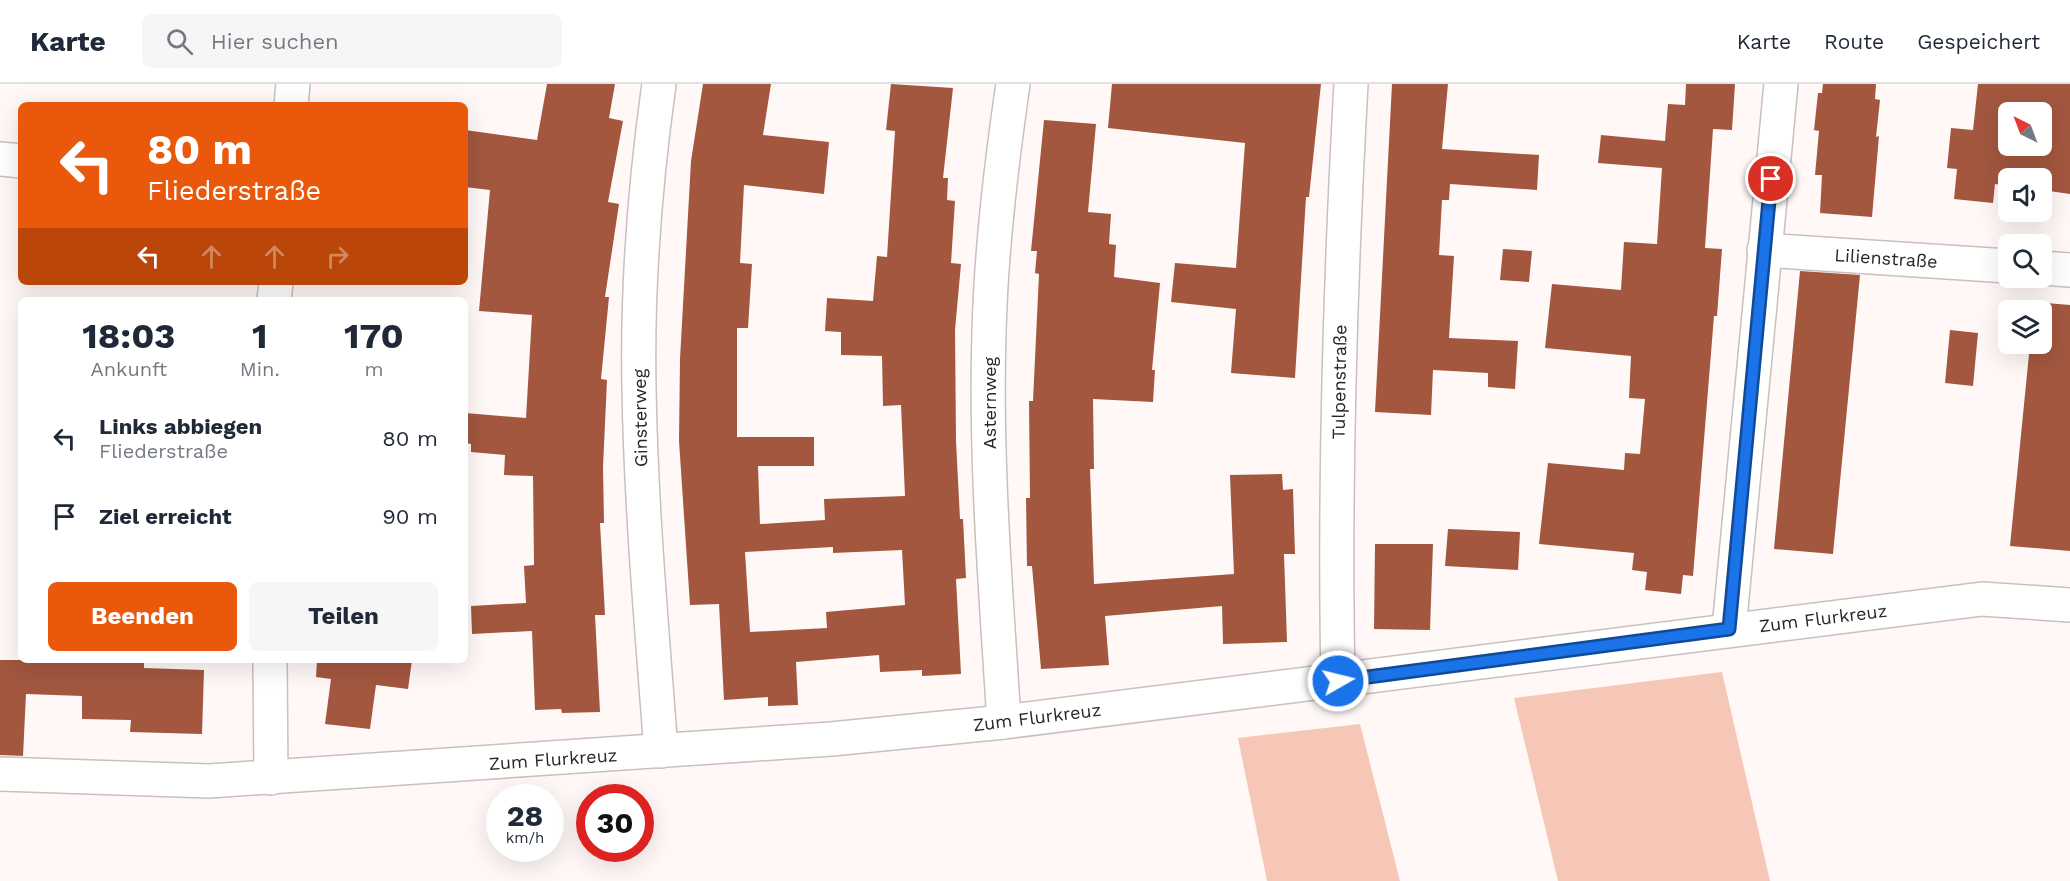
<!DOCTYPE html>
<html lang="de">
<meta charset="utf-8">
<style>
body{margin:0;font-family:"Work Sans",sans-serif;background:#f6f6f7;color:#1f2937;height:100vh;display:flex;flex-direction:column;font-size:22px;white-space:nowrap}
*{box-sizing:border-box;margin:0}
p{font-size:20px;color:#747a83}
.icon{flex:none;width:33px;height:33px;fill:none;stroke:currentColor;stroke-width:2;stroke-linecap:round;stroke-linejoin:round}
.map{position:relative;flex:1;overflow:hidden}
.side{position:absolute;left:18px;top:213px;width:450px;height:366px;display:flex;flex-direction:column;background:#fff;border-radius:9px;box-shadow:0 6px 24px #0002}
.side>*{flex:none}
.top-card{position:absolute;left:18px;top:18px;width:450px;height:183px;border-radius:9px;box-shadow:0 6px 24px #0002;background:#ea580c;color:#fff;overflow:hidden}
.needle{width:39px;rotate:318deg}
.buttons{position:absolute;left:1998px;top:18px;display:grid;gap:12px}
.buttons a{display:grid;place-items:center;width:54px;height:54px;border-radius:9px;background:#fff;box-shadow:0 6px 24px #0002;font-size:30px}
.speed{position:absolute;left:486px;top:700px;display:flex;gap:12px;font-size:30px;font-weight:700;text-align:center}
.speed>*{display:grid;place-content:center;width:78px;height:78px;border-radius:50%;background:#fff;box-shadow:0 6px 24px #0002;line-height:1}
.speed small{font-size:15px;font-weight:400}
.speed .limit{border:9px solid #d22;background:#fff;color:#111}
.pin{position:absolute;display:grid;place-items:center;width:51px;height:51px;color:#fff;margin:-26px;border:3px solid #fff;border-radius:50%;box-shadow:0 2px 6px #0007}
.me{position:absolute;width:66px;margin:-33px;rotate:82deg;stroke-linejoin:round;filter:drop-shadow(0 0 4px #0008)}
.turn{display:flex;align-items:center;gap:21px;height:126px;padding:0 30px;font-size:27px}
.turn .icon{width:78px;height:78px;stroke-width:2.5}
.turn b{display:block;font-size:42px;line-height:51px}
.lanes{display:flex;align-items:center;height:57px;padding:0 30px;background:#0003;justify-content:center;gap:30px;direction:ltr}
.lanes .off{opacity:.35}
.eta{display:flex;justify-content:space-evenly;align-items:center;height:102px;text-align:center}
.eta b{font-size:36px;font-weight:700;line-height:42px}
.cta{display:flex;gap:12px;margin-top:auto;padding:12px 30px}
.cta a{flex:1;height:69px;border-radius:9px;background:#ea580c;color:#fff;font-size:24px;font-weight:700;line-height:69px;text-align:center}
.cta a+a{background:#f6f6f7;color:#1f2937}
ul{padding:0;list-style:none}
li{display:flex;align-items:center;gap:18px;height:78px;padding:0 30px}
li div{flex:1}
li b{display:block;font-size:22px}
li em{font-style:normal}
header{display:flex;align-items:center;gap:36px;box-sizing:border-box;height:84px;padding:0 30px;background:#fff;border-bottom:2px solid #e0e1e3}
header strong{font-size:28px}
nav{display:flex;gap:33px;margin-inline-start:auto;font-size:21px}
.search{width:420px;height:54px;background:#f6f6f7;display:flex;align-items:center;gap:15px;box-sizing:border-box;padding:0 21px;border-radius:9px;color:#747a83;font-size:22px}
.map>svg:first-child{display:block}
</style>
<header>
<strong>Karte</strong>
<div class="search"><svg class="icon" aria-label="search" viewBox="0 0 24 24"><circle cx="10" cy="10" r="6"/><path d="M15 15l6 6"/></svg>Hier suchen</div>
<nav><a>Karte</a><a>Route</a><a>Gespeichert</a></nav>
</header>
<div class="map">
<svg width="2070" height="797" viewBox="0 0 2070 797">
<rect width="100%" height="100%" fill="#fff8f6"/>
<g fill="#f6c6b7">
<path d="M1722 588 1770 797H1558L1514 614Z"/>
<path d="M1360 640 1400 797H1267L1238 654Z"/>
</g>
<g fill="#a3573f" fill-rule="evenodd">
<path d="M547 0H615L609 34 623 37 608 118 619 120 605 213H609L601 295 607 296 603 383 604 439H600L605 531H595L600 628 562 629 561 625 535 626 532 547 472 550 471 522 526 519 524 482 534 481 533 392 504 391 505 371 471 368V360L465 359V329L526 334 532 231 479 227 490 106 465 103V46L537 56Z"/>
<path d="M703 0H771L763 51 829 58 824 110 744 101 740 179 752 180 748 244H737V353H814V382H758L760 440 825 436 824 415 905 412 901 321 883 322 882 272 841 271V248L825 247 827 214 873 217 877 172 887 173 895 47 886 46 891 0 953 4 943 94H948L947 116 955 117 951 179 961 180 955 246 956 357 960 435H963L966 494 956 495 961 590 922 592V586L880 588 879 571 796 578 798 621 768 622V613L724 616 719 520 690 521 679 357 680 275 691 77ZM833 463V469L902 466 905 521 826 528 827 544 750 548 745 468Z"/>
<path d="M1112 0H1321L1309 113H1306L1295 294 1231 289 1236 225 1171 218 1175 179 1236 184 1245 59 1108 44Z"/>
<path d="M1392 0H1448L1442 65 1539 71 1537 106 1450 100 1449 116H1442L1439 171 1454 172 1449 254 1518 257 1515 305 1488 303V289L1433 286 1431 331 1375 328Z"/>
<path d="M1686 0H1735L1732 46 1713 45 1705 164 1722 165 1717 232H1714L1693 492 1683 491 1681 510 1645 506 1647 488 1632 486 1634 469 1539 460 1548 379 1624 386 1625 369 1640 370 1645 315 1629 314 1631 272 1545 264 1552 200 1621 206 1624 158 1657 160 1662 84 1598 79 1601 51 1665 57 1668 20 1685 21Z"/>
<path d="M1823 0H1876L1875 15 1880 16 1876 53 1879 52 1872 133 1820 129 1822 91H1815L1819 47 1814 46 1818 9H1822Z"/>
<path d="M1978 0H2070V110L2042 106V94H2008V102L1995 100 1993 119 1954 115 1957 85 1947 84 1951 44 1973 46ZM2008 28H2042V62H2008Z"/>
<path d="M1044 36 1096 40 1088 128 1111 130 1109 160 1116 161 1114 193 1160 199 1152 286H1155L1153 318 1093 315 1094 385H1090L1094 500 1234 490 1230 391 1282 390 1283 406 1293 405 1295 470H1284L1287 558 1223 560 1222 522 1105 532 1109 581 1041 585 1032 482H1027L1026 414H1030L1029 317H1033L1039 190 1035 189 1037 167H1031Z"/>
<path d="M1503 165 1532 167 1529 198 1500 196Z"/>
<path d="M1800 187 1860 191 1833 470 1774 465Z"/>
<path d="M2034 218 2070 221V467L2010 462 2030 260H2042V226H2034Z"/>
<path d="M1950 246 1978 249 1973 302 1945 299Z"/>
<path d="M1448 445 1520 448 1518 486 1445 482Z"/>
<path d="M1375 460H1433L1430 546 1374 545Z"/>
<path d="M0 576H144V584L204 586 202 650 130 648 131 636 82 635V612L26 610 23 672 0 671Z"/>
<path d="M317 576H412L408 605 376 601 370 645 325 640 331 595 316 593Z"/>
</g>
<g fill="none" stroke-linecap="round" stroke-linejoin="round">
<defs>
<g id="minor">
<path d="M659 0C645 100 637 203 639 304 641 425 652 546 661 667"/>
<path d="M291 21 293 0"/>
<path d="M0 75 21 77"/>
<path d="M1764 166 2008 182"/>
<path d="M2042 184 2070 186"/>
<path d="M274 216 276 198"/>
<path d="M1729 545 1781 0"/>
<path d="M270 576 271 694"/>
<path d="M1338 597C1334 398 1340 199 1351 0"/>
<path d="M1004 638C996 508 985 378 989 248 991 165 1001 82 1013 0"/>
<path d="M0 690 209 697 831 655 1004 638 1982 515 2070 521"/>
</g>
</defs>
<use href="#minor" stroke="#cac0bc" stroke-width="36"/>
<use href="#minor" stroke="#fff" stroke-width="33"/>
</g>
<g fill="none" stroke-linecap="round" stroke-linejoin="round">
<defs>
<path id="route" d="M1338 597 1729 545 1771 95"/>
</defs>
<use href="#route" stroke="#114b97" stroke-width="15"/>
<use href="#route" stroke="#1a73e8" stroke-width="10"/>
</g>
<g text-anchor="middle" dominant-baseline="central" stroke-width="6" stroke-linejoin="round" paint-order="stroke">
<g font-size="18" fill="#292523" stroke="#fff">
<text transform="translate(1886 174) rotate(4)">Lilienstraße</text>
<text transform="translate(1339 298) rotate(-89)">Tulpenstraße</text>
<text transform="translate(989 319) rotate(-90)">Asternweg</text>
<text transform="translate(640 334) rotate(-91)">Ginsterweg</text>
<text transform="translate(1823 534) rotate(-7)">Zum Flurkreuz</text>
<text transform="translate(1037 633) rotate(-7)">Zum Flurkreuz</text>
<text transform="translate(553 675) rotate(-4)">Zum Flurkreuz</text>
</g>
</g>
</svg>
<div class="buttons">
<a><svg class="needle" viewBox="-14 -14 28 28"><path d="M0-13l5 13h-10z" fill="#e53935"/><path d="M0 13l5-13h-10z" fill="#747a83"/></svg></a>
<a><svg class="icon" aria-label="sound" viewBox="0 0 24 24"><path d="M4 9h4l5-4v14l-5-4H4zM17 9q2 3 0 6"/></svg></a>
<a><svg class="icon" aria-label="search" viewBox="0 0 24 24"><circle cx="10" cy="10" r="6"/><path d="M15 15l6 6"/></svg></a>
<a><svg class="icon" aria-label="layers" viewBox="0 0 24 24"><path d="M12 4l9 5-9 5-9-5zM3 14l9 5 9-5"/></svg></a>
</div>
<div class="speed"><div>28<small>km/h</small></div><div class="limit">30</div></div>
<div class="pin" style="left:1771px;top:95px;background:#d93025"><svg class="icon" aria-label="arrive" viewBox="0 0 24 24"><path d="M6 21V4h12l-3 4 3 4H6"/></svg></div>
<svg class="me" style="left:1338px;top:597px" viewBox="-20 -20 40 40"><circle r="17" fill="#1a73e8" stroke="#fff" stroke-width="3"/><path d="M0-11L8 9 0 5-8 9z" fill="#fff"/></svg>
<div class="top-card">
<div class="turn"><svg class="icon" aria-label="left" viewBox="0 0 24 24"><path d="M17 20v-9H6M10 6l-5 5 5 5"/></svg><div><b>80 m</b>Fliederstraße</div></div>
<div class="lanes"><svg class="icon" aria-label="left" viewBox="0 0 24 24"><path d="M17 20v-9H6M10 6l-5 5 5 5"/></svg><svg class="icon off" aria-label="ahead" viewBox="0 0 24 24"><path d="M12 20V5M6 11l6-6 6 6"/></svg><svg class="icon off" aria-label="ahead" viewBox="0 0 24 24"><path d="M12 20V5M6 11l6-6 6 6"/></svg><svg class="icon off" aria-label="right" viewBox="0 0 24 24"><path d="M7 20v-9h11M14 6l5 5-5 5"/></svg></div>
</div>
<section class="side">
<div class="eta">
<div><b>18:03</b><p>Ankunft</p></div>
<div><b>1</b><p>Min.</p></div>
<div><b>170</b><p>m</p></div>
</div>
<ul>
<li><svg class="icon" aria-label="left" viewBox="0 0 24 24"><path d="M17 20v-9H6M10 6l-5 5 5 5"/></svg><div><b>Links abbiegen</b><p>Fliederstraße</p></div><em>80 m</em></li>
<li><svg class="icon" aria-label="arrive" viewBox="0 0 24 24"><path d="M6 21V4h12l-3 4 3 4H6"/></svg><div><b>Ziel erreicht</b></div><em>90 m</em></li>
</ul>
<div class="cta"><a>Beenden</a><a>Teilen</a></div>
</section>
</div>
